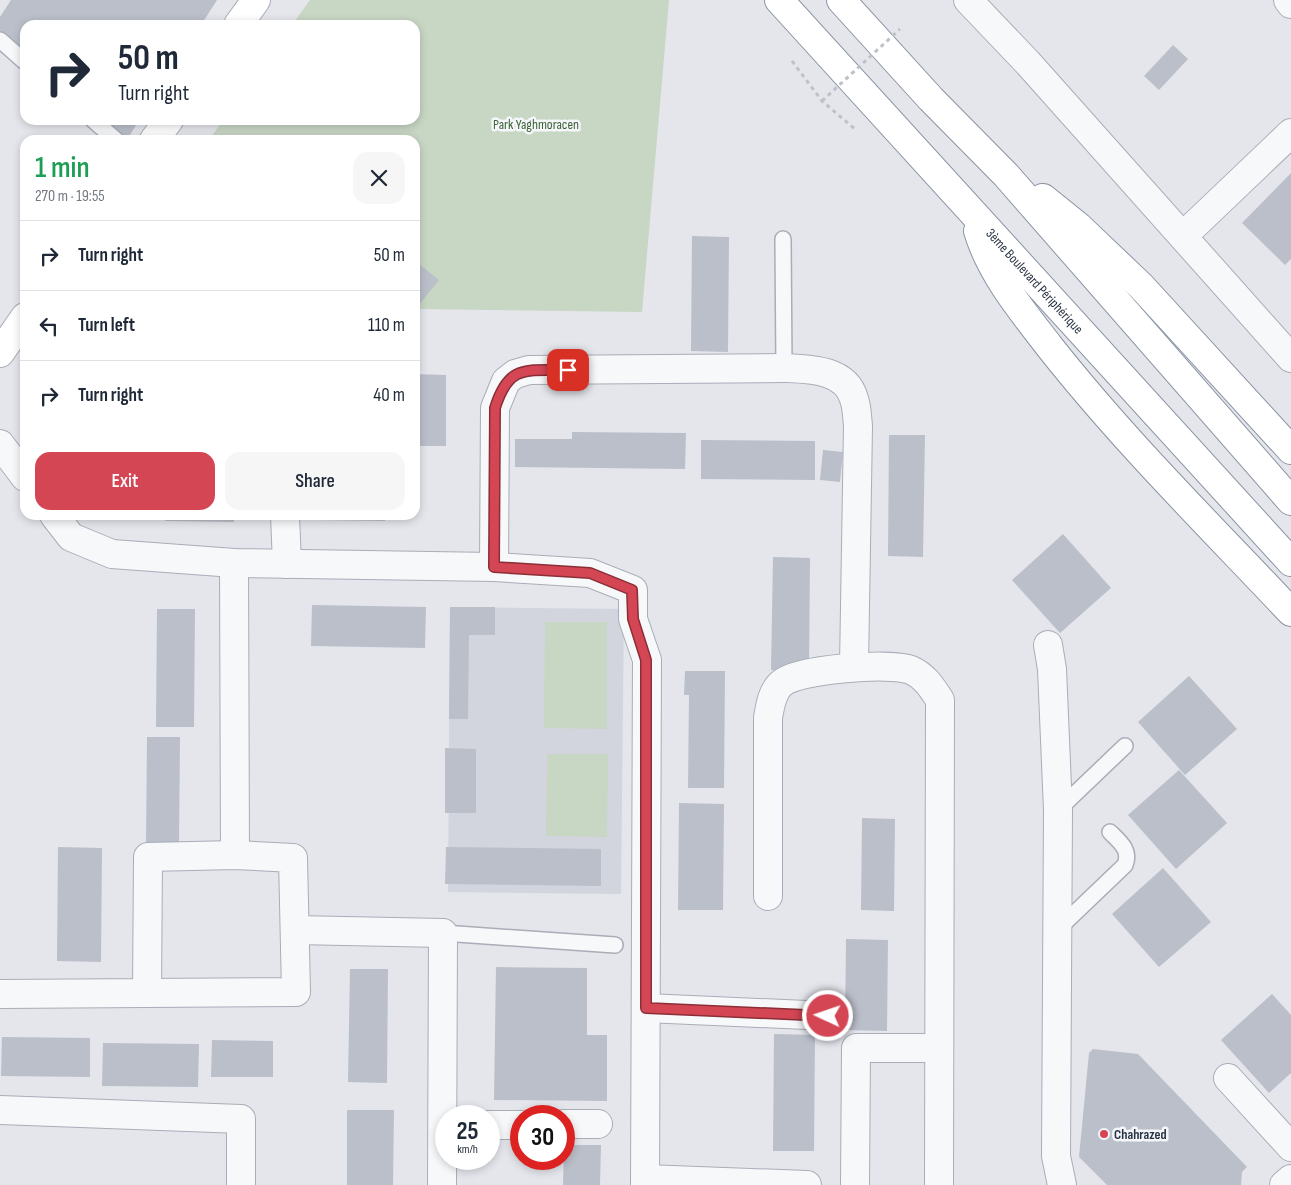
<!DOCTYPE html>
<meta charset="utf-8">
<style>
body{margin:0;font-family:"Sofia Sans Condensed",sans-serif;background:#f6f6f7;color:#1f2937;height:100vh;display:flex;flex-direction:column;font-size:19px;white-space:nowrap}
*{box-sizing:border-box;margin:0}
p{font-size:16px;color:#747a83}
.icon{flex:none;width:28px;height:28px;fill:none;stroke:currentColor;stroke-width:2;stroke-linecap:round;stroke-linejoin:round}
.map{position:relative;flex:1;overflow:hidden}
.drawer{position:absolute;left:20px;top:135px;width:400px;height:385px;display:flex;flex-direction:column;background:#fff;border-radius:15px;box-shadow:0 2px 8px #0003}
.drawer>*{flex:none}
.guide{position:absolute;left:20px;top:20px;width:400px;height:105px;border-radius:15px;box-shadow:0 2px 8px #0003;background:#fff;color:#1f2937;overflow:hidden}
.speed{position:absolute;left:435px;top:1105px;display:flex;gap:10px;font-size:25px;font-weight:700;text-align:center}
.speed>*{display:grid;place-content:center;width:65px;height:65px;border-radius:50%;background:#fff;box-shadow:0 2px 8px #0003;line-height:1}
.speed small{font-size:12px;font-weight:400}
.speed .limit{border:8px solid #d22;background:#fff;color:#111}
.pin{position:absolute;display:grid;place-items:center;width:42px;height:42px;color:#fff;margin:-21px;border-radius:10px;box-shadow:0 2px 8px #0006}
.me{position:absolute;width:55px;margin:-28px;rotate:273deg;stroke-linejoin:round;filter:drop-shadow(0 0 4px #0008)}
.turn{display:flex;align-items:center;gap:18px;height:105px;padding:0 15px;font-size:22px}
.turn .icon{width:65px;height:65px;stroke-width:2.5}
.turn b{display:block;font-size:35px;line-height:42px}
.round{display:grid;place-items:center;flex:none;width:52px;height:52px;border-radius:15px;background:#f6f6f7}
.headline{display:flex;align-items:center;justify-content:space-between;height:85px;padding:0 15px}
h1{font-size:30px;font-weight:600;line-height:38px;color:#1e9e55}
.button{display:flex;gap:10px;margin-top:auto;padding:10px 15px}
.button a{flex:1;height:58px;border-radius:15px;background:#d44654;color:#fff;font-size:20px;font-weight:600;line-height:58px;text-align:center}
.button a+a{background:#f6f6f7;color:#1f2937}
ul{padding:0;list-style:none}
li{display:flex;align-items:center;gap:15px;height:70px;padding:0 15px;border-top:1px solid #e0e1e3}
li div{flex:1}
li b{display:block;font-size:19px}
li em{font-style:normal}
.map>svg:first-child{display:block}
</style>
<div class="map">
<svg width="1291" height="1185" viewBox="0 0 1291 1185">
<rect width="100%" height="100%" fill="#e4e6ec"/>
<path fill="#d2d5de" d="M450 607 624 609 621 894 448 892Z"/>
<g fill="#c8d6c4">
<path d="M310 0H669L642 312 415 309V140H209L223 120H415V25H292Z"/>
<path d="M545 622H607V729L544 728Z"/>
<path d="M547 754H608L607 837 546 836Z"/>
</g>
<g fill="#bbbfca">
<path d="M11 0H217L201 25H25V53L0 36V17Z"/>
<path d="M1173 45 1188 59 1159 90 1144 76Z"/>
<path d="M87 120H139L127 140H118Z"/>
<path d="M1291 173V259L1285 265 1242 223Z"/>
<path d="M692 236 729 237 728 352 691 351Z"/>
<path d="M419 264 439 280 419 305 415 301V269Z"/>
<path d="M415 374 446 375V446H415Z"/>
<path d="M572 432 686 433 685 469 515 467V439H572Z"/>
<path d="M889 435H925L923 557 888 556Z"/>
<path d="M701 440 815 441V480L701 479Z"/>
<path d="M823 450 843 452 840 482 820 480Z"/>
<path d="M165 515H234V522L165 521Z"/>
<path d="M316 515H385V521L316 520Z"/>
<path d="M1063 534 1111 588 1060 633 1012 580Z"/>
<path d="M773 557 810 558 809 671 771 670Z"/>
<path d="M312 605 426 607 425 648 311 646Z"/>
<path d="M450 607H495V635H469L468 719H449Z"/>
<path d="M157 609H195L194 727H156Z"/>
<path d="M685 671H725L724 788H688L689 695H684Z"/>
<path d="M1189 676 1237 729 1185 775 1138 722Z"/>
<path d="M147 737H180L179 846H146Z"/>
<path d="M445 748 476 749V813H445Z"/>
<path d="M1179 770 1227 823 1176 869 1128 815Z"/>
<path d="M679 803 724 804 723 910H678Z"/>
<path d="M862 818 895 819 894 911 861 910Z"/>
<path d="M58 847 102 848 101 962 57 961Z"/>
<path d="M446 847 601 849V886L445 884Z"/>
<path d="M1163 868 1211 922 1159 967 1112 914Z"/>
<path d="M846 939 888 940 887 1031 845 1030Z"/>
<path d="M496 967 587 968V1035H607V1101L494 1100Z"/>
<path d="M350 969H388L387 1083 348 1082Z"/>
<path d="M1272 994 1291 1015V1073L1269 1093 1221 1040Z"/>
<path d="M774 1034 815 1035 814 1151H773Z"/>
<path d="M2 1037 90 1038V1077L1 1076Z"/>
<path d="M212 1040 273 1041V1077H211Z"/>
<path d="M103 1043 199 1044 198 1087 102 1086Z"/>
<path d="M1093 1049 1138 1054 1247 1167 1242 1172 1241 1185H1107L1079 1157 1089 1053Z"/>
<path d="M347 1110H394L393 1185H347Z"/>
<path d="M564 1145H601L600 1185H563Z"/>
</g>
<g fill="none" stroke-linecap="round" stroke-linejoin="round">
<defs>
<g id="service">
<path d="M0 40 25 62"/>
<path d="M93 120 116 140"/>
<path d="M783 239 784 368"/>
<path d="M1058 810 1125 746"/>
<path d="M1057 930 1125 865C1131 850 1120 842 1110 832"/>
<path d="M443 933 615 945"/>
</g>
<g id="minor">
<path d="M968 0 1028 63 1291 358"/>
<path d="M1288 0 1291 4"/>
<path d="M1183 236 1291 133"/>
<path d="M0 444 25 477"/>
<path d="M54 515 71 537 112 554 234 563 494 567 590 573 633 590V619L647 660 645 1185"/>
<path d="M285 515 287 564"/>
<path d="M234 563 235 855"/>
<path d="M494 567 495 408 506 381 515 374 529 370 784 368C809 369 846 369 854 399 857 407 857 417 858 426L854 667"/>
<path d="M1048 645 1052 669 1058 810 1056 1156 1062 1185"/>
<path d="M768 896V718C770 706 772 691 782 683 799 669 891 662 911 670 925 676 932 688 940 700L939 1185"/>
<path d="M295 930 443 933 442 1185"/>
<path d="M0 994 296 992 293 858 235 855 148 857 147 993"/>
<path d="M646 1008 829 1016"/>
<path d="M1228 1078 1291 1147"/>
<path d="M0 1110 241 1119V1185"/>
<path d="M564 1124H598"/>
<path d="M489 1125H521"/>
<path d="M645 1179 807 1185"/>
<path d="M855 1185 856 1048H939"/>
<path d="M1284 1185 1291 1179"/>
</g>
<g id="secondary">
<path d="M238 25 256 0"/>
<path d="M154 140 169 120"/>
<path d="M0 353 25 317"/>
</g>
<g id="trunk">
<path id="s1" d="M779 0 1291 562"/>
<path d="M841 0 931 99 1006 175 1291 501"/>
<path d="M1043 198 1079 227 1141 286 1291 450"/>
<path d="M978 231C991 274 1022 311 1049 346 1123 440 1209 525 1291 612"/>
</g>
</defs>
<use href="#service" stroke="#a8adb7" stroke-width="18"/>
<use href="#minor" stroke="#a8adb7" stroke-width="30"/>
<use href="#secondary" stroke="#a8adb7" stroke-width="30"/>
<use href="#trunk" stroke="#8a93a3" stroke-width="30"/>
<path stroke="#bec1c7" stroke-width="3" stroke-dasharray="4 4" stroke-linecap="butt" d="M792 61 822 101 856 130"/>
<use href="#service" stroke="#f7f8fa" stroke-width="15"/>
<use href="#minor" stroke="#f7f8fa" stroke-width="28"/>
<use href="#secondary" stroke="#fff" stroke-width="28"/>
<use href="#trunk" stroke="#fff" stroke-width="28"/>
<path stroke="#bec1c7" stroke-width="3" stroke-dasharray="4 4" stroke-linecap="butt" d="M822 101 900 29"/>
</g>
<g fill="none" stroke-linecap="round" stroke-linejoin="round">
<defs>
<path id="route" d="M568 370C527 371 509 363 495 408L494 567 590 573 632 590 633 619 646 660V1008L828 1016"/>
</defs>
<use href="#route" stroke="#8a2e37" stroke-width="12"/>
<use href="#route" stroke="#d44654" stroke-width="9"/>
</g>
<circle fill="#d44654" stroke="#f4f6f9" stroke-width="2" cx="1104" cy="1134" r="5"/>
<g text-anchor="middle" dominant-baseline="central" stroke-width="5" stroke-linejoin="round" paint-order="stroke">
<g font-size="14" fill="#3d6237" stroke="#f4f6f9">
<text x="536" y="124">Park Yaghmoracen</text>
</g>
<g font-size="14" fill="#2a3345" stroke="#f4f6f9">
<text stroke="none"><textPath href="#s1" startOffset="380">3ème Boulevard Périphérique</textPath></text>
</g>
<g font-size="14" font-weight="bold" fill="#2a3345" stroke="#f4f6f9" text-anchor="start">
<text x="1114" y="1134">Chahrazed</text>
</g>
</g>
</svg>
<div class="speed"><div>25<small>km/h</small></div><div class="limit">30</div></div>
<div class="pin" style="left:568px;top:370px;background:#d93025"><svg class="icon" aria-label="arrive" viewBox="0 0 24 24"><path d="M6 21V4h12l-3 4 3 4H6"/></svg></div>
<svg class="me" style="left:828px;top:1016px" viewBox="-20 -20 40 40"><circle r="17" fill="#d44654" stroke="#fff" stroke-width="3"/><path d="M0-11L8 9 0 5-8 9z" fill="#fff"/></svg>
<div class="guide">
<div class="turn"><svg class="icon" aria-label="right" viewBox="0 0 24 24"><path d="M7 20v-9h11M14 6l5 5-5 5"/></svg><div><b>50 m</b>Turn right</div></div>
</div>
<section class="drawer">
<div class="headline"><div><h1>1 min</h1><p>270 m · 19:55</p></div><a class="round"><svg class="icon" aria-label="close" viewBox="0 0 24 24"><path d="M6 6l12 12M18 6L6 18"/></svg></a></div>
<ul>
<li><svg class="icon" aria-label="right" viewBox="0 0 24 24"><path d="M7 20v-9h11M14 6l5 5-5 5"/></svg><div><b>Turn right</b></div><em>50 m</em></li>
<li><svg class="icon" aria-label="left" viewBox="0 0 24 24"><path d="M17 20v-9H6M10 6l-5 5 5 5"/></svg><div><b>Turn left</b></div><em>110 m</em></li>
<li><svg class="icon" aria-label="right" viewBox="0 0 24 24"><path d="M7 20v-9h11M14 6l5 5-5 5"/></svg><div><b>Turn right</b></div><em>40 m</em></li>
</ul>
<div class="button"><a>Exit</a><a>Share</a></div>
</section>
</div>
